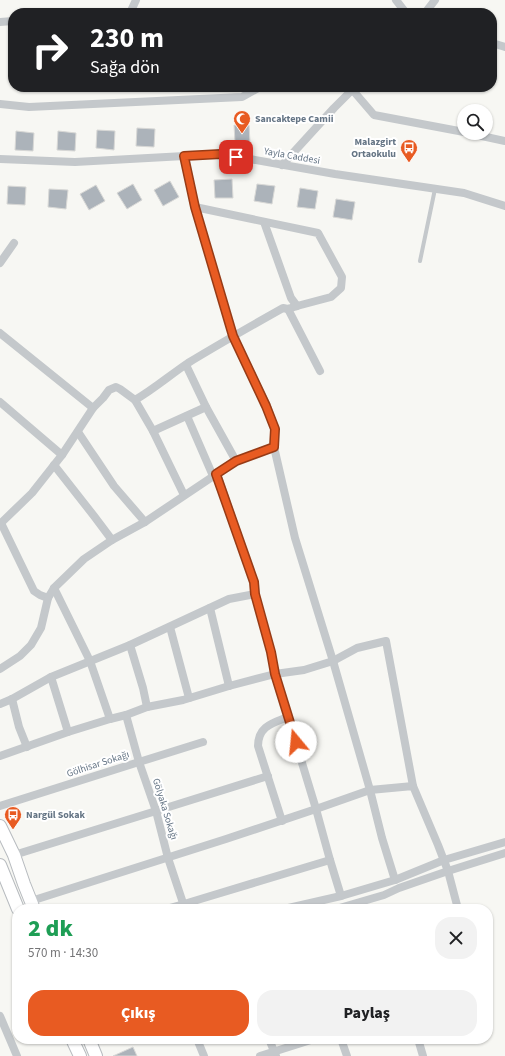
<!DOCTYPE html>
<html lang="tr">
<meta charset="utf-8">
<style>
body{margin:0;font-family:"Source Sans 3",sans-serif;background:#f2f2f2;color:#202124;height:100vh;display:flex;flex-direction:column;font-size:15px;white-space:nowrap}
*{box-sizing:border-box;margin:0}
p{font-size:13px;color:#757577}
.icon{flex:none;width:22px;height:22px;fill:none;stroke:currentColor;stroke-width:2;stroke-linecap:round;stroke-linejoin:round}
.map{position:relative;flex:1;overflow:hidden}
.sheet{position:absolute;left:12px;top:904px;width:481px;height:140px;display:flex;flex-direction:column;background:#fff;border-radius:16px;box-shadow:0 1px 3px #0004}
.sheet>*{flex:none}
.banner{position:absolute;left:8px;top:8px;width:489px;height:84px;border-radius:16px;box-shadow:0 1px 3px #0004;background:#202124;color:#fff;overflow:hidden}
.buttons{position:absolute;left:457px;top:104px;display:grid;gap:8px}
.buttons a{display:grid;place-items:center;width:36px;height:36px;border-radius:50%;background:#fff;box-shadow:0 1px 3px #0004;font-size:20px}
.pin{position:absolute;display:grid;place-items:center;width:34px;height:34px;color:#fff;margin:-17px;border-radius:8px;box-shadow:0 2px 6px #0006}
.me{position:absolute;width:44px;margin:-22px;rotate:343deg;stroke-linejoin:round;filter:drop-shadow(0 0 3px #0008)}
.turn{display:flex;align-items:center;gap:14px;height:84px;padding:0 16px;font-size:18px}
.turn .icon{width:52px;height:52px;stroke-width:2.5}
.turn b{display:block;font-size:28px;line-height:34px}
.round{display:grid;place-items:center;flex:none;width:42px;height:42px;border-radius:16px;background:#f2f2f2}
.summary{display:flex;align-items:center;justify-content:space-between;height:68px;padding:0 16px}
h1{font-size:24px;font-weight:800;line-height:30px;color:#1e9e55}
.primary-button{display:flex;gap:8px;margin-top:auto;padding:8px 16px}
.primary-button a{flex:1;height:46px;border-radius:16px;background:#e85b22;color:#fff;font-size:16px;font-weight:800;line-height:46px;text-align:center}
.primary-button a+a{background:#f2f2f2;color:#202124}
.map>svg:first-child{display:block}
</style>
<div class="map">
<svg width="505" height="1056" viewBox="0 0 505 1056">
<rect width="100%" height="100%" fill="#f7f7f3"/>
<g fill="#acb3ba" stroke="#d8d8d6">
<path d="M234 125H249L250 142H235Z"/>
<path d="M137 128 155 129 154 147 136 146Z"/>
<path d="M97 130 115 131 114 150 96 148Z"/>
<path d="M16 131 34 133 33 151 15 150Z"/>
<path d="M58 131 76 133 75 151 57 150Z"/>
<path d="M232 179 233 198H215L214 180Z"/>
<path d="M170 181 179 197 163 206 154 190Z"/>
<path d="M133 184 142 200 127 209 117 193Z"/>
<path d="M257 184 275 186 272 204 254 201Z"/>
<path d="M96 185 105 201 89 210 80 194Z"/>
<path d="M8 186 26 187 25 205 7 204Z"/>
<path d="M300 188 318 191 315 209 297 207Z"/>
<path d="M49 189 68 190 66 209 48 207Z"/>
<path d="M336 199 355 202 352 220 333 217Z"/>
<path d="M133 1047 137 1056H113Z"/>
</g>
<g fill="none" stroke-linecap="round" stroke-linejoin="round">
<defs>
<g id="primary">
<path d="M0 826 14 855 24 884 34 909"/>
<path d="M0 865 18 909"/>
<path d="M72 1039 80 1056"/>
<path d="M89 1039 96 1056"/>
</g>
</defs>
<use href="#primary" stroke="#b7bbbf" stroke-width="14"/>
<path stroke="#c4c8cb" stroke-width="4" d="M420 261 435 189"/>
<g stroke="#c4c8cb" stroke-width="8">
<path d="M396 0 406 13"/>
<path d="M130 13 136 0"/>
<path d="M425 13 435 0"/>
<path d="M0 22 13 21"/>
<path d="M492 43 505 47"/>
<path d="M350 87 374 115 464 132"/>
<path d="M0 104 29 107 242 97 260 87"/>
<path d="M468 133 505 141"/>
<path d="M184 156 195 207 233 336 267 406 275 429 274 447 295 538 333 661 370 790 382 838 395 880"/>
<path d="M0 159 75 162 221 154 335 174 464 193 505 206"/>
<path d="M282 165 334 108 355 87"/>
<path d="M264 222 291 298 297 306"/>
<path d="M0 263 14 243"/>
<path d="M288 309 320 371"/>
<path d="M0 333 93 408"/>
<path d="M186 365 206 407 236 461"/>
<path d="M135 400 153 431 184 495"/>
<path d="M0 402 62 455"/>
<path d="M187 416 213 476"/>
<path d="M153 431 206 407"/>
<path d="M78 432 114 486 145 522"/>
<path d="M54 465 94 516 112 540"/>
<path d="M217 474 254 582 255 594"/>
<path d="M1 523 34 591 40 595 48 598"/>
<path d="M0 524 32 493 62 455 93 408 103 398 109 390 116 387 120 389 135 400C154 389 170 375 188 363 219 344 251 326 283 308L288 309 297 306 331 297 341 288 342 277 318 233 195 207"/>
<path d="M54 588 90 661 110 719"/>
<path d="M210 608 229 686"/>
<path d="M170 627 189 698"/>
<path d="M130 645 143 688 147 707"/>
<path d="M0 669 20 656 31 645 41 628 48 598 54 588 84 559 112 540 145 522 236 461 274 447"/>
<path d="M51 677 68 732"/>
<path d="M12 699 19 727 27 747"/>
<path d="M0 704 12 699 51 677 130 645 229 599 255 594 271 652 275 674 316 809 370 790 413 786 438 845 448 871 458 909"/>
<path d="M126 715 139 762 156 811 168 858 185 909"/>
<path d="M0 756 68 732 110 719 126 715 147 707 183 700 229 686 275 674 304 670 333 661 357 648 386 641 413 786"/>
<path d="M0 806 139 762 203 742"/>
<path d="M282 821 258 746C258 726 273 723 288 717"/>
<path d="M14 855 156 811 268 776"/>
<path d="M31 901 226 839 316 809 330 860 341 896"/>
<path d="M166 909 184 904 330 860"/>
<path d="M284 909 341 896 395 880 444 860 505 842"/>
<path d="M336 909 384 895 399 888 448 871 505 853"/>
<path d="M0 1016 17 1056"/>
<path d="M197 1039 204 1056"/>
<path d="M269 1039 276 1056"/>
<path d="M341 1039 347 1056"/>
<path d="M418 1039 423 1056"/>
<path d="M260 1056 314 1039"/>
</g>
<use href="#primary" stroke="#fff" stroke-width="12"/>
</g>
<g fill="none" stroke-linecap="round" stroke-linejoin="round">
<defs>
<path id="route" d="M236 157 221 154 184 156 195 207 233 336 266 406 275 429 274 447 236 461 216 474 254 582 255 594 271 652 275 674 296 742"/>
</defs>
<use href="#route" stroke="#973b16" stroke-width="10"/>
<use href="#route" stroke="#e85b22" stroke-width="7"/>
</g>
<defs>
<symbol id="mosque-pin" viewBox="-11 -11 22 30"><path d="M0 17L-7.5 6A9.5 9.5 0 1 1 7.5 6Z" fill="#e85b22" stroke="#fff"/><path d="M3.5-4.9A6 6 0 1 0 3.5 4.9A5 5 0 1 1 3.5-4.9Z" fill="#fff"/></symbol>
<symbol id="bus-pin" viewBox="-11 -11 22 30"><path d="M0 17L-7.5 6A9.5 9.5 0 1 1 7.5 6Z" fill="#e85b22" stroke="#fff"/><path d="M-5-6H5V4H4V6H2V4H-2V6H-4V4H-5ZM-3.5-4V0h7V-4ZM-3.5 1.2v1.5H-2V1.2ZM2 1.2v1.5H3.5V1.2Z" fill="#fff"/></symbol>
</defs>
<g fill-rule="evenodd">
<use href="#mosque-pin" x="232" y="109" width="20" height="27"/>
<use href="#bus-pin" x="399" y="138" width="20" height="27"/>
<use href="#bus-pin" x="3" y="805" width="20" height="27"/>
</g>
<g text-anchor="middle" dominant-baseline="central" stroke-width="4" stroke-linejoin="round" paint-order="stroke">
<g font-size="10" font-weight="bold" fill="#657585" stroke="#fff" text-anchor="start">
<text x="255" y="119">Sancaktepe Camii</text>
<text x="396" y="142" text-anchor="end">Malazgirt<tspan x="396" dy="12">Ortaokulu</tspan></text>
<text x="26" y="815">Nargül Sokak</text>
</g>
<g font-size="10" fill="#657585" stroke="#fff">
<text transform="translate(292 156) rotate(10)">Yayla Caddesi</text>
<text transform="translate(98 764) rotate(-18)">Gölhisar Sokağı</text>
<text transform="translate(165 809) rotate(73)">Gölyaka Sokağı</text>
</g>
</g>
</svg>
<div class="buttons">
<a><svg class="icon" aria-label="search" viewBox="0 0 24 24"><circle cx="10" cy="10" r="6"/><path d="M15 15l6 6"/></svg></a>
</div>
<div class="pin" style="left:236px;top:157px;background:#d93025"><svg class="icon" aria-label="arrive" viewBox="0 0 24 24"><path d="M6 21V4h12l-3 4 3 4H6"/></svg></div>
<svg class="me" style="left:296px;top:742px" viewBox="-20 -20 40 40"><circle r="19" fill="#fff"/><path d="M0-13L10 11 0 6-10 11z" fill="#e85b22"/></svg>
<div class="banner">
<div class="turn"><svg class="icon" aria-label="right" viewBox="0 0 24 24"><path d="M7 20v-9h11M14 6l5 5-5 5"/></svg><div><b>230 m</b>Sağa dön</div></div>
</div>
<section class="sheet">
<div class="summary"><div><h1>2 dk</h1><p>570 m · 14:30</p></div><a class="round"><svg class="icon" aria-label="close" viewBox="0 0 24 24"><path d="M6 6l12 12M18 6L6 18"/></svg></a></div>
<div class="primary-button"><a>Çıkış</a><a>Paylaş</a></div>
</section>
</div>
